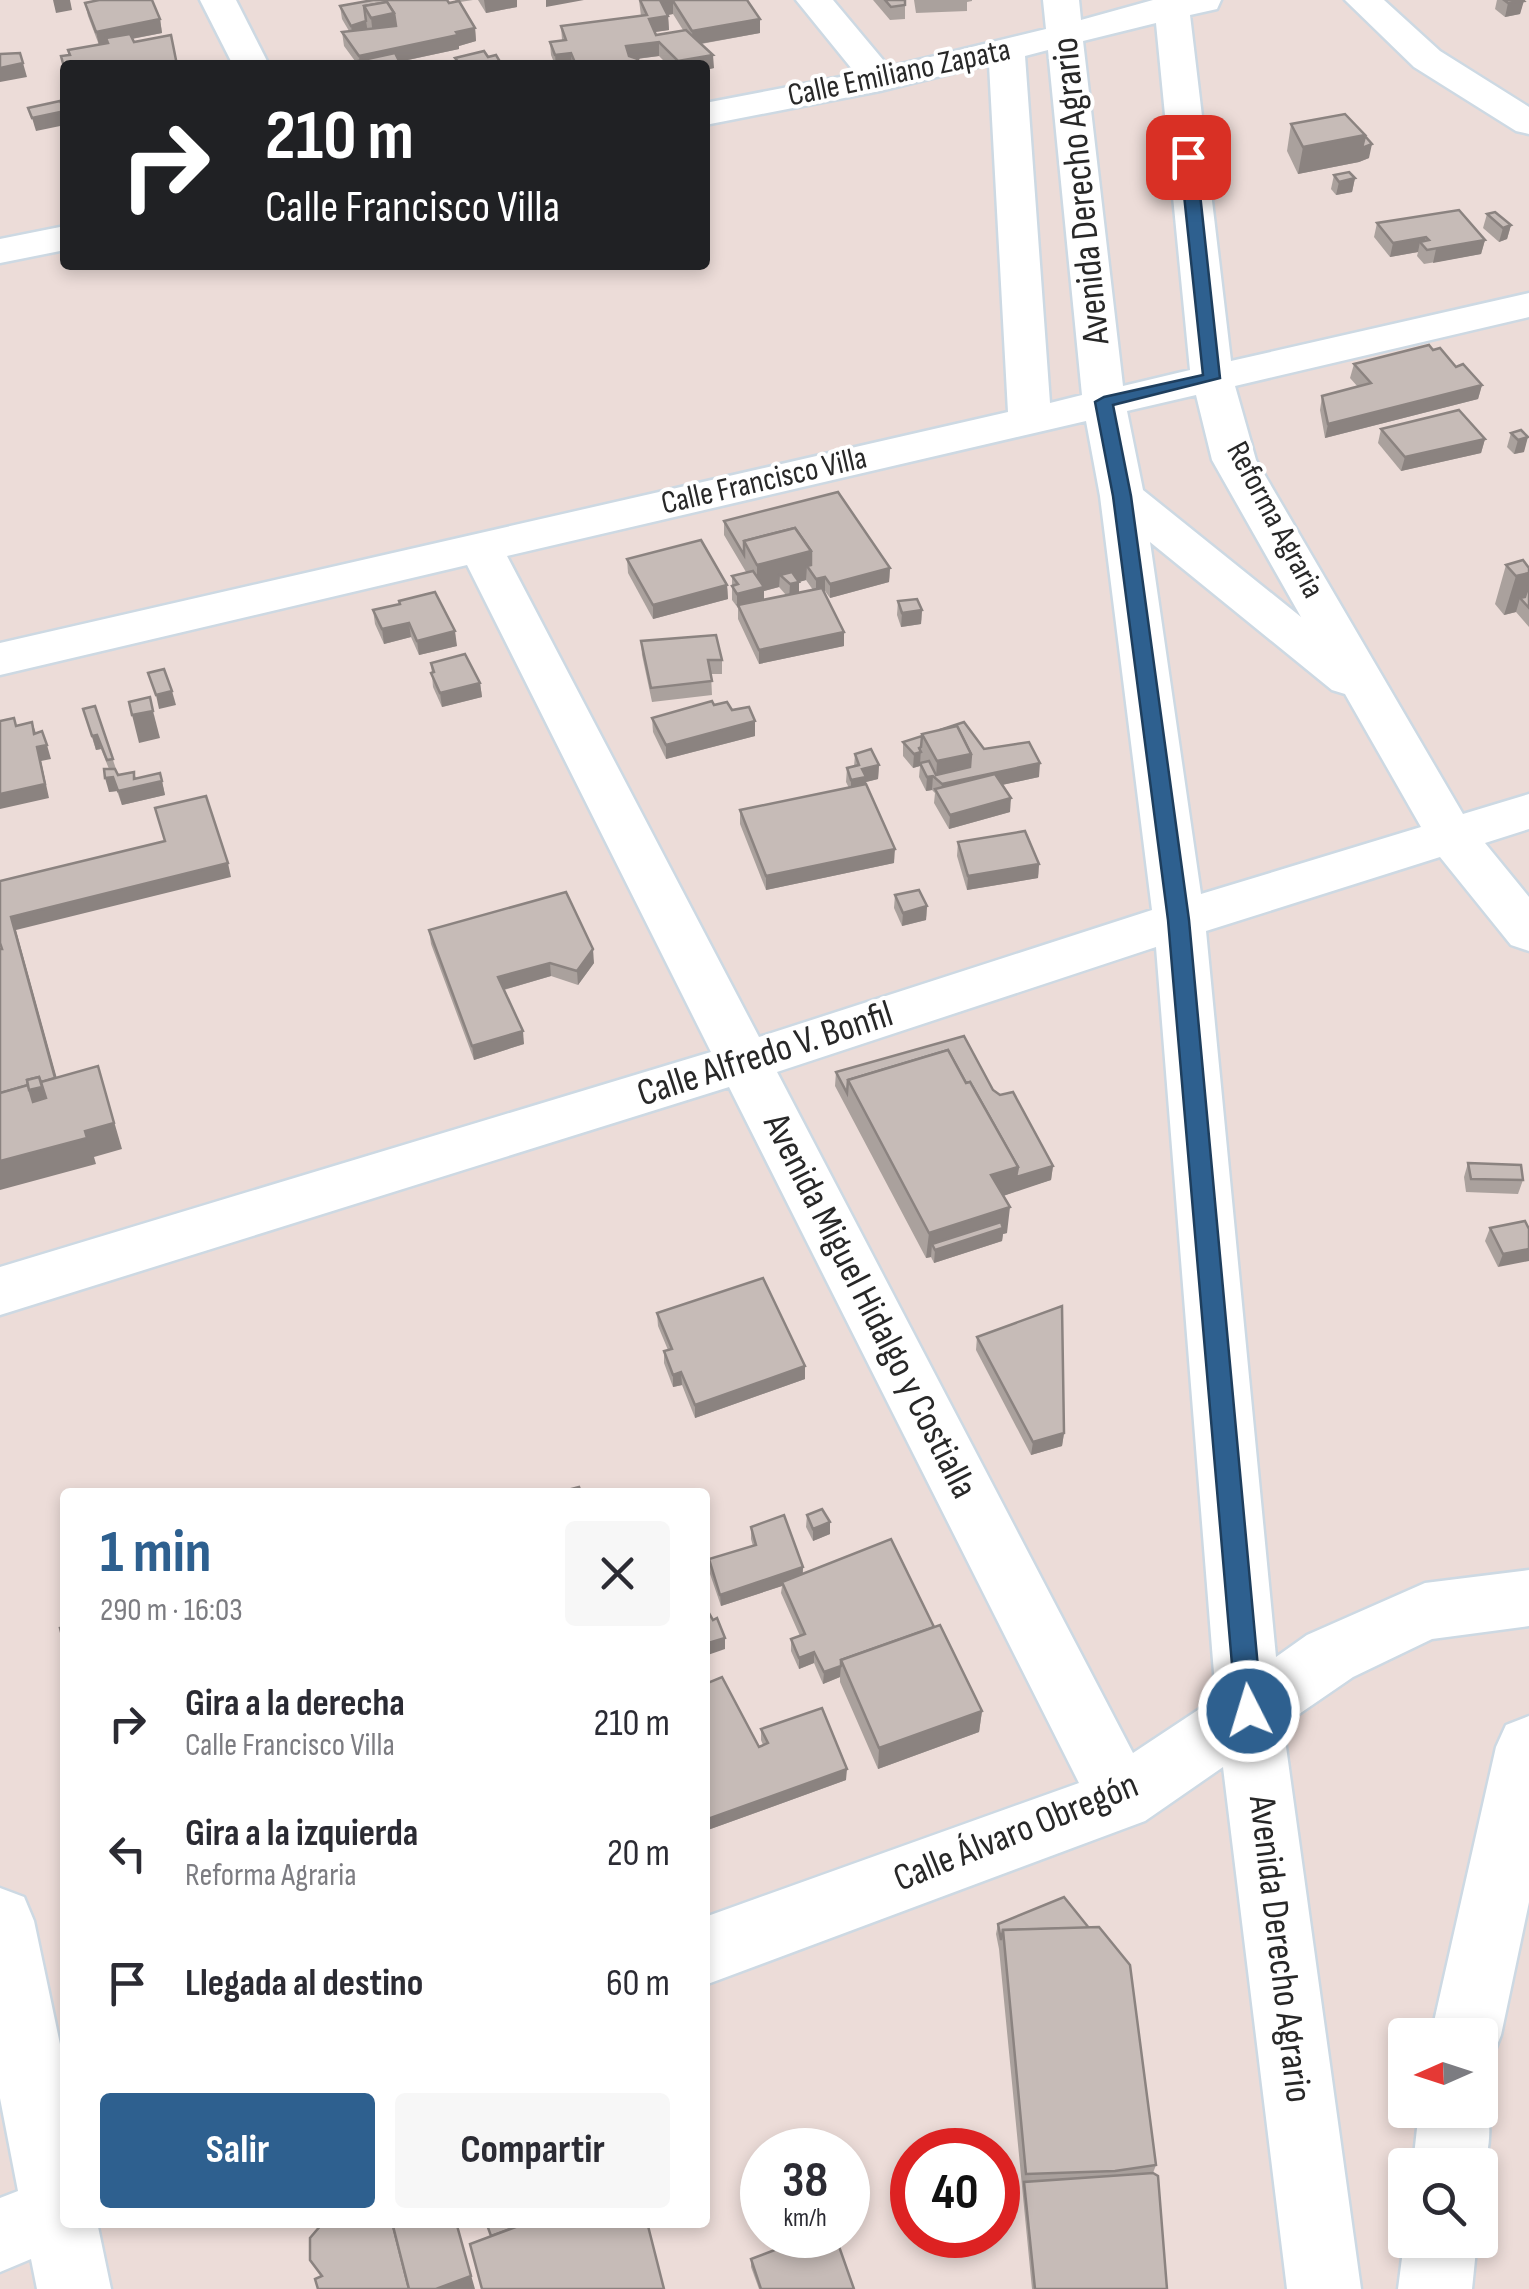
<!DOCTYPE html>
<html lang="es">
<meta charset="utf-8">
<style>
body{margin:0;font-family:"Sofia Sans Condensed",sans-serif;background:#f7f7f7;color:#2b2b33;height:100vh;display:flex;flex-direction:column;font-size:38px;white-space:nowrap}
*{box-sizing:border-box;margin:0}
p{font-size:32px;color:#7c7c81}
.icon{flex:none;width:55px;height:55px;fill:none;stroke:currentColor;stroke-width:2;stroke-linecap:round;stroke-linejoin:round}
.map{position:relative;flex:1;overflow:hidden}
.sheet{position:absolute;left:60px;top:1488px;width:650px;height:740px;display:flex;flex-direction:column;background:#fff;border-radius:10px;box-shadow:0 5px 15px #0003}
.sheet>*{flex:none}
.hud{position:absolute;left:60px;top:60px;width:650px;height:210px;border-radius:10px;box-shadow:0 5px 15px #0003;background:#202124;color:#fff;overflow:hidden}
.needle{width:65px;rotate:267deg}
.controls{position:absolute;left:1388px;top:2018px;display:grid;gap:20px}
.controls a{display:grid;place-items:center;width:110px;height:110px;border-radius:10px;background:#fff;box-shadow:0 5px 15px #0003;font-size:50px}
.speed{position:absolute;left:740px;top:2128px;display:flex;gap:20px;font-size:50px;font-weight:700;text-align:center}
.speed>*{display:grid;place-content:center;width:130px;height:130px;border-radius:50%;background:#fff;box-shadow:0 5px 15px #0003;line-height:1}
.speed small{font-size:25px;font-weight:400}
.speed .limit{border:15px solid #d22;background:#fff;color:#111}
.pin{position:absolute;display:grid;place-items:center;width:85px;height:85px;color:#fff;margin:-42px;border-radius:20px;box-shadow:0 5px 15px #0006}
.me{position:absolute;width:110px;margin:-55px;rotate:355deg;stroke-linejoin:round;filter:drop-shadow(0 0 8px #0008)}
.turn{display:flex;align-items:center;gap:35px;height:210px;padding:0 40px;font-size:45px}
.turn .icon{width:130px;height:130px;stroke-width:2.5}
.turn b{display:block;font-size:70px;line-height:85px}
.round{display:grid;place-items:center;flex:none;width:105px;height:105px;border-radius:10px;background:#f7f7f7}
.head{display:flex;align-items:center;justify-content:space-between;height:170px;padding:0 40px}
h1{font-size:60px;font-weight:700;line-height:75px;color:#2e608f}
.primary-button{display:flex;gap:20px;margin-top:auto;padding:20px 40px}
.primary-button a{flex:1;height:115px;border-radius:10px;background:#2e608f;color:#fff;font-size:40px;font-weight:700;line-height:115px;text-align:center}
.primary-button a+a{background:#f7f7f7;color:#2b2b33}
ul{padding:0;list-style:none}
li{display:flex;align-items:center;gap:30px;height:130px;padding:0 40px}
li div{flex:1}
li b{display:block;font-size:38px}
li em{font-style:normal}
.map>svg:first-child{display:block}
</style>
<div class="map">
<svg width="1529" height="2289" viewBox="0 0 1529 2289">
<rect width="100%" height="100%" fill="#ecdcd8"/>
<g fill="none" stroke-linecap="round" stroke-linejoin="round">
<defs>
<g id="minor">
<path d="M200 0H236L269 65H233Z"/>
<path d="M796 0H833L889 67 1046 29 1043 0H1079L1081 20 1153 0H1221L1217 9 1190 15 1231 361 1529 293V317L1235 386 1256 460 1463 814 1529 794V829L1485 843 1529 897V951L1511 945 1440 857 1206 931 1276 1657 1307 1635 1425 1583 1529 1570V1626L1432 1639 1353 1677 1283 1725 1361 2289H1287L1223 1767 1145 1821 705 1985V1917L1079 1783 729 1087 0 1315V1267L711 1052 467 565 0 675V643L1008 412 989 64 880 91 705 125V103L856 74ZM1156 23 1190 370 1123 386 1083 41ZM1048 50 1082 395 1050 403 1025 56ZM1196 395 1212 460 1301 617 1143 490 1127 411ZM1086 421 1100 496 1152 910 759 1037 507 556ZM1150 542 1332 690 1345 694 1421 827 1201 894ZM1156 947 1216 1698 1133 1753 777 1072Z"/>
<path d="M1345 0H1384L1440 51 1529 107V134L1516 131 1414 67Z"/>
<path d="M65 226V250L0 263V239Z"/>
<path d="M1529 1716V1902L1501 2035 1491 2060 1480 2064V2035H1431L1496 1747 1506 1725Z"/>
<path d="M0 1888 24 1897 34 1921 65 2068V2222H97L111 2289H37L31 2259 0 2272V2198L18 2191 0 2098Z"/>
<path d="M1480 2085C1493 2113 1492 2148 1480 2178V2165H1413L1419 2110H1480Z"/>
<path d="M1405 2235V2240H1477L1472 2289H1398Z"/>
</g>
</defs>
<use href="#minor" stroke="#cdd9e3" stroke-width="5"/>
<use href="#minor" fill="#fff" fill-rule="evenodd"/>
</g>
<g fill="#aaa19d" fill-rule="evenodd">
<path d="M455 0H473L460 2 475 28 476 41 459 46V49L399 62 401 65H350L349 63 355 61 344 46 342 32 349 31 342 19 340 6 449 3 456 2Z"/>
<path d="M478 0H517V7L486 13Z"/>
<path d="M639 0H747L760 19V33L701 44 714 68 705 70V65H668L659 56 637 59 638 65H555L551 55 550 42 562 40 561 26 641 16ZM673 14 683 30 656 35 654 32 669 30 668 15Z"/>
<path d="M873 0H905V19L890 20Z"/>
<path d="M914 0H972V1L967 2V11L916 13Z"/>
<path d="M1497 0H1523L1520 14 1505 17 1495 9Z"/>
<path d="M85 3 160 19 162 33 132 39 65 65V73L61 56 99 45 88 16Z"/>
<path d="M1291 124 1369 158 1359 162 1298 174 1287 151Z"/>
<path d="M1334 175 1355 178 1352 192 1336 195 1331 189Z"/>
<path d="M1487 214 1511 225 1507 239 1499 242 1483 228Z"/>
<path d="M1377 223 1485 240 1481 254 1424 264 1417 256 1418 252 1390 257 1374 237Z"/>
<path d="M1433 350 1482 385 1478 399 1325 438 1320 410 1322 396 1358 387 1350 378 1354 364Z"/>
<path d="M1381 429 1485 439 1481 453 1401 471 1378 443Z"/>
<path d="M1521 430 1524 452 1514 454 1507 447 1511 433Z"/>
<path d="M724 521 890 568 889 582 830 598 825 591H823L844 632V646L759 664 738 619V608L732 600V576L746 572 724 535ZM806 580 813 590 799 593V582ZM779 587 786 595 764 600V591Z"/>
<path d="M627 559 727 585 728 599 653 619 628 573Z"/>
<path d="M1506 565 1529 568V627L1516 612 1504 615 1495 604Z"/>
<path d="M399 601 457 646 419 655 411 637 384 644 375 624 373 610 399 604Z"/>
<path d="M898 601 922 610 921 624 901 627 897 615Z"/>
<path d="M641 641 722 660V674H711L712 695 652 702 642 655Z"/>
<path d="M431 663 480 683 482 697 442 707 433 687Z"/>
<path d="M714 705 732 710 755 721V736L666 759 653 732 652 718Z"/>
<path d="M95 706 118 775 136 779 160 773 165 795 122 805 117 791 109 792V769L101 749 96 750 83 709Z"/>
<path d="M922 736 984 749 1039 777 1002 785 1010 812 949 829 934 803 935 793 932 790 926 791 919 777 920 766 913 768 903 756V742Z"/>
<path d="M855 754 879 765 878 779 866 782V784L894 863 766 890 740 824V810L849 788 846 782 847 768 854 767Z"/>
<path d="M958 842 1039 864 1038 878 967 890 957 856Z"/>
<path d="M895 895 927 906 926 920 902 926 894 908Z"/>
<path d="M429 930 594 963 578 985 551 976 504 990 524 1044 474 1060 431 944Z"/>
<path d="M836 1072 993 1090 1053 1166 1051 1180 1014 1191V1192L1003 1196 1007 1233 1003 1234 1002 1241 934 1263 931 1257 926 1258 835 1086Z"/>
<path d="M1468 1163 1523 1180 1518 1194 1466 1192 1464 1177Z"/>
<path d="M1525 1221 1498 1267 1485 1241 1490 1228Z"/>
<path d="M657 1313 805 1366V1379L695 1418 682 1385 673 1387 664 1363V1351L668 1350 658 1326Z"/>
<path d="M977 1337 1064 1433 1062 1446 1031 1455 976 1350Z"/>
<path d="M807 1515 830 1534 813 1541 806 1527Z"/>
<path d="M751 1527 803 1567V1573L934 1627 982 1711 979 1732 878 1769 840 1682V1677L823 1684 814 1663 799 1669 791 1651V1639L800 1636 781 1593 782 1586 721 1606 709 1571V1559L753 1546 751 1539Z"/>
<path d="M705 1684 759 1747 763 1745 761 1740V1729L846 1780 705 1831Z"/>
<path d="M998 1924 1156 2165 1153 2173 1167 2289H1032L999 1949 996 1934Z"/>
<path d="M751 2259 854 2289H759L751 2267Z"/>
</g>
<g fill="#8b8380">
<path d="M53 0H70L72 10 56 13Z"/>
<path d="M484 0H517V7L486 13Z"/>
<path d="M546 0H584L546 7Z"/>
<path d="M673 1V14L661 16V2Z"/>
<path d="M1524 1 1520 14 1505 17 1508 3Z"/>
<path d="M394 13 397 40 374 44 371 18Z"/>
<path d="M668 16 669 30 649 33V19Z"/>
<path d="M160 19 162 33 99 45 96 32Z"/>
<path d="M760 19V33L693 45 692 31Z"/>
<path d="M366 21 368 33 353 39 351 26Z"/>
<path d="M475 28 476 41 459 46V49L384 65H360L359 56Z"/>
<path d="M659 42V56L627 60 626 46Z"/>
<path d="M571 53 572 65H556L555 55Z"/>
<path d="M713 55 714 68 705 70V65H678V61Z"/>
<path d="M23 63 27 77 0 82V68Z"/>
<path d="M65 111V125L36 131 32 118Z"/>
<path d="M1365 135 1362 148 1372 144 1369 158 1359 162 1298 174 1303 147Z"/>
<path d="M1355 178 1352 192 1336 195 1339 182Z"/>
<path d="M1511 225 1507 239 1499 242 1503 228Z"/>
<path d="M1426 237 1423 246 1420 242 1418 252 1390 257 1393 243Z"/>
<path d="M1485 240 1481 254 1433 263 1436 249Z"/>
<path d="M1482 385 1478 399 1325 438 1328 424Z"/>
<path d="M1528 437 1524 452 1514 454 1518 440Z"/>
<path d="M1485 439 1481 453 1401 471 1405 457Z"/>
<path d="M811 551V572L807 566 806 580 799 582V596L789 599 790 584 780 575 779 587 764 591V601L738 605 737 608V594L757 589V565Z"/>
<path d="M890 568 889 582 830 598V584Z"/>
<path d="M1529 573V583L1523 602 1520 598 1516 612 1504 615 1516 576Z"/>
<path d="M825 577V591L816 593V579Z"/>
<path d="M727 585 728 599 653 619V605Z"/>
<path d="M922 610 921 624 901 627 902 613Z"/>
<path d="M409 623 411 637 384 644 382 629Z"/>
<path d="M455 631 457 646 419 655 417 641Z"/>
<path d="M844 632V646L759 664V650Z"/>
<path d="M480 683 482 697 442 707 440 693Z"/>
<path d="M172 691 176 705 159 709 156 695Z"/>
<path d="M153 711 160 738 139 743 132 715Z"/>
<path d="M755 721V736L666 759V745Z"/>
<path d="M32 722 37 736 47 745 51 759 41 761 49 798 0 809V794Z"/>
<path d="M97 735 101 749 96 750 92 736Z"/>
<path d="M921 747 920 766 913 768 914 754 919 748Z"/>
<path d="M971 754 1040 763 1039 777 940 798 942 784 936 779 937 761Z"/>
<path d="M879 765 878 779 866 782 865 791 851 794V780L862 769Z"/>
<path d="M134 772 138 787 162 781 165 795 122 805 118 791Z"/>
<path d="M933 776 932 790 926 791 927 777Z"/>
<path d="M113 777 117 791 109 792 105 778Z"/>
<path d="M1011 798 1010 812 949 829 950 815Z"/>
<path d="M895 849 894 863 766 890V876Z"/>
<path d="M228 863 231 877 16 930 64 1104 43 1128 29 1090 39 1077 11 917Z"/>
<path d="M1039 864 1038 878 967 890 968 876Z"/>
<path d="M927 906 926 920 902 926 903 913Z"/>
<path d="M593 949 594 963 578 985 577 971Z"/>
<path d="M550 963 551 976 499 991 498 977Z"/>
<path d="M523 1031 524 1044 474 1060 472 1046Z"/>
<path d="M98 1066 122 1149 94 1157 96 1164 0 1190V1161L85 1131Z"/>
<path d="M1053 1166 1051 1180 988 1201 991 1175 1018 1167Z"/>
<path d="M1010 1207 1007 1233 1003 1234 1002 1241 934 1263 935 1250 932 1244 931 1257 926 1258 929 1233Z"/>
<path d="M1529 1249V1261L1498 1267 1503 1254Z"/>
<path d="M805 1366V1379L695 1418V1405Z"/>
<path d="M681 1372 682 1385 673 1387V1375Z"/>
<path d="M1064 1433 1062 1446 1031 1455 1033 1442Z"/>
<path d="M830 1522V1534L813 1541V1529Z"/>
<path d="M803 1567 802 1579 782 1582V1586L721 1606 720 1595Z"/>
<path d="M725 1638V1649L705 1656V1644Z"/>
<path d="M814 1652V1663L799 1669V1658Z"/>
<path d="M841 1666 840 1677 823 1684 824 1672Z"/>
<path d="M982 1711 979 1732 878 1769 879 1748Z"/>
<path d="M847 1769 846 1780 705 1831V1820Z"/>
<path d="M456 2222 475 2289H436Z"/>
</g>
<g fill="#c6bbb7" stroke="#8b8380" stroke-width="2.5">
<path d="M99 0H152L160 19 96 32 85 3Z"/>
<path d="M373 0H447L449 3 459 1 475 28 456 32 458 35 359 56 342 32 396 26 394 13 387 2 364 6 366 21 351 26 340 6Z"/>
<path d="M640 0H747L760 19 692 31 673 1 661 2 668 16 649 19 656 35 686 30 713 55 678 61 659 42 626 46 629 56 638 59 633 65H576L571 53 555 55 550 42 566 40 561 26 647 15Z"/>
<path d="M885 0H905V5L891 7Z"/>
<path d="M1504 0H1523L1524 1 1508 3Z"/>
<path d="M387 2 394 13 371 18 364 6Z"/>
<path d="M130 34 134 42 171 35 177 65 80 64 65 65 64 67 61 56 70 55 68 50 108 43 106 38Z"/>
<path d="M484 51 488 57 496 55 502 65H461L455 58Z"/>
<path d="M20 53 23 63 0 68V54Z"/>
<path d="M395 53 401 65H351L349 63Z"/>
<path d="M60 101 65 111 32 118 28 108Z"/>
<path d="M1345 114 1365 135 1303 147 1291 124Z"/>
<path d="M1365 136 1372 144 1362 148Z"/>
<path d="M1349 172 1355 178 1339 182 1334 175Z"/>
<path d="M1459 210 1485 240 1427 250 1420 242 1429 240 1426 237 1393 243 1377 223Z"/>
<path d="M1495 212 1511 225 1503 228 1487 214Z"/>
<path d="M1429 345 1433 350 1440 348 1456 367 1463 364 1482 385 1328 424 1322 396 1371 383 1354 364Z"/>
<path d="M1459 410 1485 439 1405 457 1381 429Z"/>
<path d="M1521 430 1528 437 1518 440 1511 433Z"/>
<path d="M838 492 890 568 830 584 825 577 816 579 807 566 811 565V551L795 528 744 541V555L724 521Z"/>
<path d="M795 528 811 551 757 565 744 541Z"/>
<path d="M701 540 727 585 653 605 627 559Z"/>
<path d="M1523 560 1529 568V573L1516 576 1506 565Z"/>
<path d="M753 571 764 587 737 594 732 586 738 584 732 576Z"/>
<path d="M792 572 799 582 790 584 780 575Z"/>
<path d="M1529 583V608L1520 598 1525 597Z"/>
<path d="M822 588 844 632 759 650 738 605Z"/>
<path d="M435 592 455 631 417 641 409 623 382 629 373 610 400 604 399 601Z"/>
<path d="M917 599 922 610 902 613 898 601Z"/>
<path d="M716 635 722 660H708L712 681 651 688 641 641Z"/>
<path d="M465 654 480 683 440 693 431 673 434 672 431 663Z"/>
<path d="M164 669 172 691 156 695 148 673Z"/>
<path d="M150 697 153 711 132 715 129 702Z"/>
<path d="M712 701 714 705 727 702 732 710 749 707 755 721 666 745 652 718Z"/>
<path d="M95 706 113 759 107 760 97 735 92 736 83 709Z"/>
<path d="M14 718 16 726 32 722 34 734 42 731 47 745 37 747 45 784 0 794V721Z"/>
<path d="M964 722 984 749 1029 742 1040 763 942 784 933 776 927 777 920 763 929 761 936 775 970 767 971 754 957 726 940 730Z"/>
<path d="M957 726 971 754 937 761 922 734Z"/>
<path d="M922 736 921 747 919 748 921 752 914 754 903 742Z"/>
<path d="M871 749 879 765 862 769 866 777 851 780 847 768 859 765 855 754Z"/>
<path d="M104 769H115L118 775 134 772V779L160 773 162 781 118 791 113 777 105 778Z"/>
<path d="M995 774 1011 798 950 815 935 789Z"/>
<path d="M866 784 895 849 766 876 740 810Z"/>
<path d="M206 796 228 863 11 917 55 1078 41 1082 39 1077 27 1080 28 1085 0 1093V949H2L0 943V881L165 841 155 808Z"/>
<path d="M1025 831 1039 864 968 876 958 842Z"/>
<path d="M919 890 927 906 903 913 895 895Z"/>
<path d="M566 892 593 949 577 971 550 963 498 977 523 1031 472 1046 429 930Z"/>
<path d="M964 1036 993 1090 1000 1095 1013 1092 1053 1166 1016 1177 1018 1167 970 1082 966 1083 948 1050 848 1080 847 1093 836 1072Z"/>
<path d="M948 1050 966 1083 970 1082 1018 1167 991 1175 1010 1207 929 1233 848 1080Z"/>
<path d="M98 1066 114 1123 85 1131 87 1138 0 1161V1093L28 1085 33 1102 46 1098 41 1082Z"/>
<path d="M39 1077 42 1087 29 1090 27 1080Z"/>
<path d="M1468 1163 1521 1165 1523 1180 1471 1179Z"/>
<path d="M1525 1221 1529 1229V1249L1503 1254 1490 1228Z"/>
<path d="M1001 1222 1003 1228 935 1250 932 1244Z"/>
<path d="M763 1278 805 1366 695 1405 681 1372 673 1375 664 1351 672 1349 657 1313Z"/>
<path d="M1062 1306 1064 1433 1033 1442 977 1337Z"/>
<path d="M579 1487 581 1492H560Z"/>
<path d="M822 1509 830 1522 813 1529 807 1515Z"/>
<path d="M784 1515 803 1567 720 1595 709 1559 756 1545 751 1527Z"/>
<path d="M891 1539 934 1627 841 1660V1666L824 1672 814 1652 799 1658 791 1639 805 1634 782 1582Z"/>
<path d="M705 1606 713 1620 717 1618 725 1638 705 1644Z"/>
<path d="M940 1625 982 1711 879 1748 841 1660Z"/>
<path d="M65 1627V1648L60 1628Z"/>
<path d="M722 1677 759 1747 768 1743 761 1729 822 1708 847 1769 705 1820V1684Z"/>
<path d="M1064 1897 1089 1928 1003 1930 1001 1940 998 1924Z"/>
<path d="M1099 1927 1130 1965 1156 2165 1115 2171 1026 2174 1003 1930Z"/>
<path d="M1153 2173 1158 2176 1167 2289H1035L1024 2182Z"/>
<path d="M340 2222H392L409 2289H318L315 2279 322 2276 310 2260V2238L322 2224Z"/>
<path d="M392 2222H456L471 2276 436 2289H409Z"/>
<path d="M486 2222H529L491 2236Z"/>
<path d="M529 2222H647L664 2289H482L470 2244Z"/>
<path d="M814 2235H835L854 2289H761L751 2259Z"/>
</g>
<path fill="#2e608f" stroke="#1e3e5d" stroke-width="2.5" d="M1188 152 1196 157 1220 378 1113 405 1131 496 1189 920 1262 1711 1258 1720 1249 1723 1240 1720 1236 1711 1168 920 1113 496 1095 402 1104 397 1203 375 1180 157Z"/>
<g text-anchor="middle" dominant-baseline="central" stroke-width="8" stroke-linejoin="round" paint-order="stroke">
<g font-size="32" fill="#282828" stroke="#fff">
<text transform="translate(899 73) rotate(-12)">Calle Emiliano Zapata</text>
<text transform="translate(764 481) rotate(-13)">Calle Francisco Villa</text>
<text transform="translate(1275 520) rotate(62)">Reforma Agraria</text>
</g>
<g font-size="38" fill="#282828" stroke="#fff">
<text transform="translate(1081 191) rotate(-96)">Avenida Derecho Agrario</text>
<text transform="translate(765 1054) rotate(-18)">Calle Alfredo V. Bonfil</text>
<text transform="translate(870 1306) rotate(63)">Avenida Miguel Hidalgo y Costialla</text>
<text transform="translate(1016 1832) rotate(-22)">Calle Álvaro Obregón</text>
<text transform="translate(1280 1949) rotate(83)">Avenida Derecho Agrario</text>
</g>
</g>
</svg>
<div class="controls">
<a><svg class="needle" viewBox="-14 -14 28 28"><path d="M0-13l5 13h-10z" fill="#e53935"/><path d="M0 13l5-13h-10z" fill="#7c7c81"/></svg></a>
<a><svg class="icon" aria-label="search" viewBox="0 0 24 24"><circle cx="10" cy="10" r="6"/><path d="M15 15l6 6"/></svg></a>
</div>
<div class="speed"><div>38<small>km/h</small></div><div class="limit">40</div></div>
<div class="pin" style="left:1188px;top:157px;background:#d93025"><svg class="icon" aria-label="arrive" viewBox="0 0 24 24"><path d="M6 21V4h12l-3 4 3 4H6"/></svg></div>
<svg class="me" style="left:1249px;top:1711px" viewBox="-20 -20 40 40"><circle r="17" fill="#2e608f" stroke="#fff" stroke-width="3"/><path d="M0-11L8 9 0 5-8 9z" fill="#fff"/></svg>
<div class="hud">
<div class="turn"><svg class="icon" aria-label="right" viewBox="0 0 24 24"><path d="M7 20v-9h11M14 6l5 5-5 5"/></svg><div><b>210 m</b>Calle Francisco Villa</div></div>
</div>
<section class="sheet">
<div class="head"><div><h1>1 min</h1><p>290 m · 16:03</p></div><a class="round"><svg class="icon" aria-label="close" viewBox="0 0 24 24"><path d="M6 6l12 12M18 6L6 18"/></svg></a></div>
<ul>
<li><svg class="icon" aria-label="right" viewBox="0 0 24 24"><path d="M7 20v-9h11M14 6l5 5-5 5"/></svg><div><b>Gira a la derecha</b><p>Calle Francisco Villa</p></div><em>210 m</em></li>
<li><svg class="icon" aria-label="left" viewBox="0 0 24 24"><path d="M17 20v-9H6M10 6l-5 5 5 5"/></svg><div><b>Gira a la izquierda</b><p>Reforma Agraria</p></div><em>20 m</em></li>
<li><svg class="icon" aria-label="arrive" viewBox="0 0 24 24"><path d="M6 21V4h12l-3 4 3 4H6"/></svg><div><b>Llegada al destino</b></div><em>60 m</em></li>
</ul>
<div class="primary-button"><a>Salir</a><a>Compartir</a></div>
</section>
</div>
